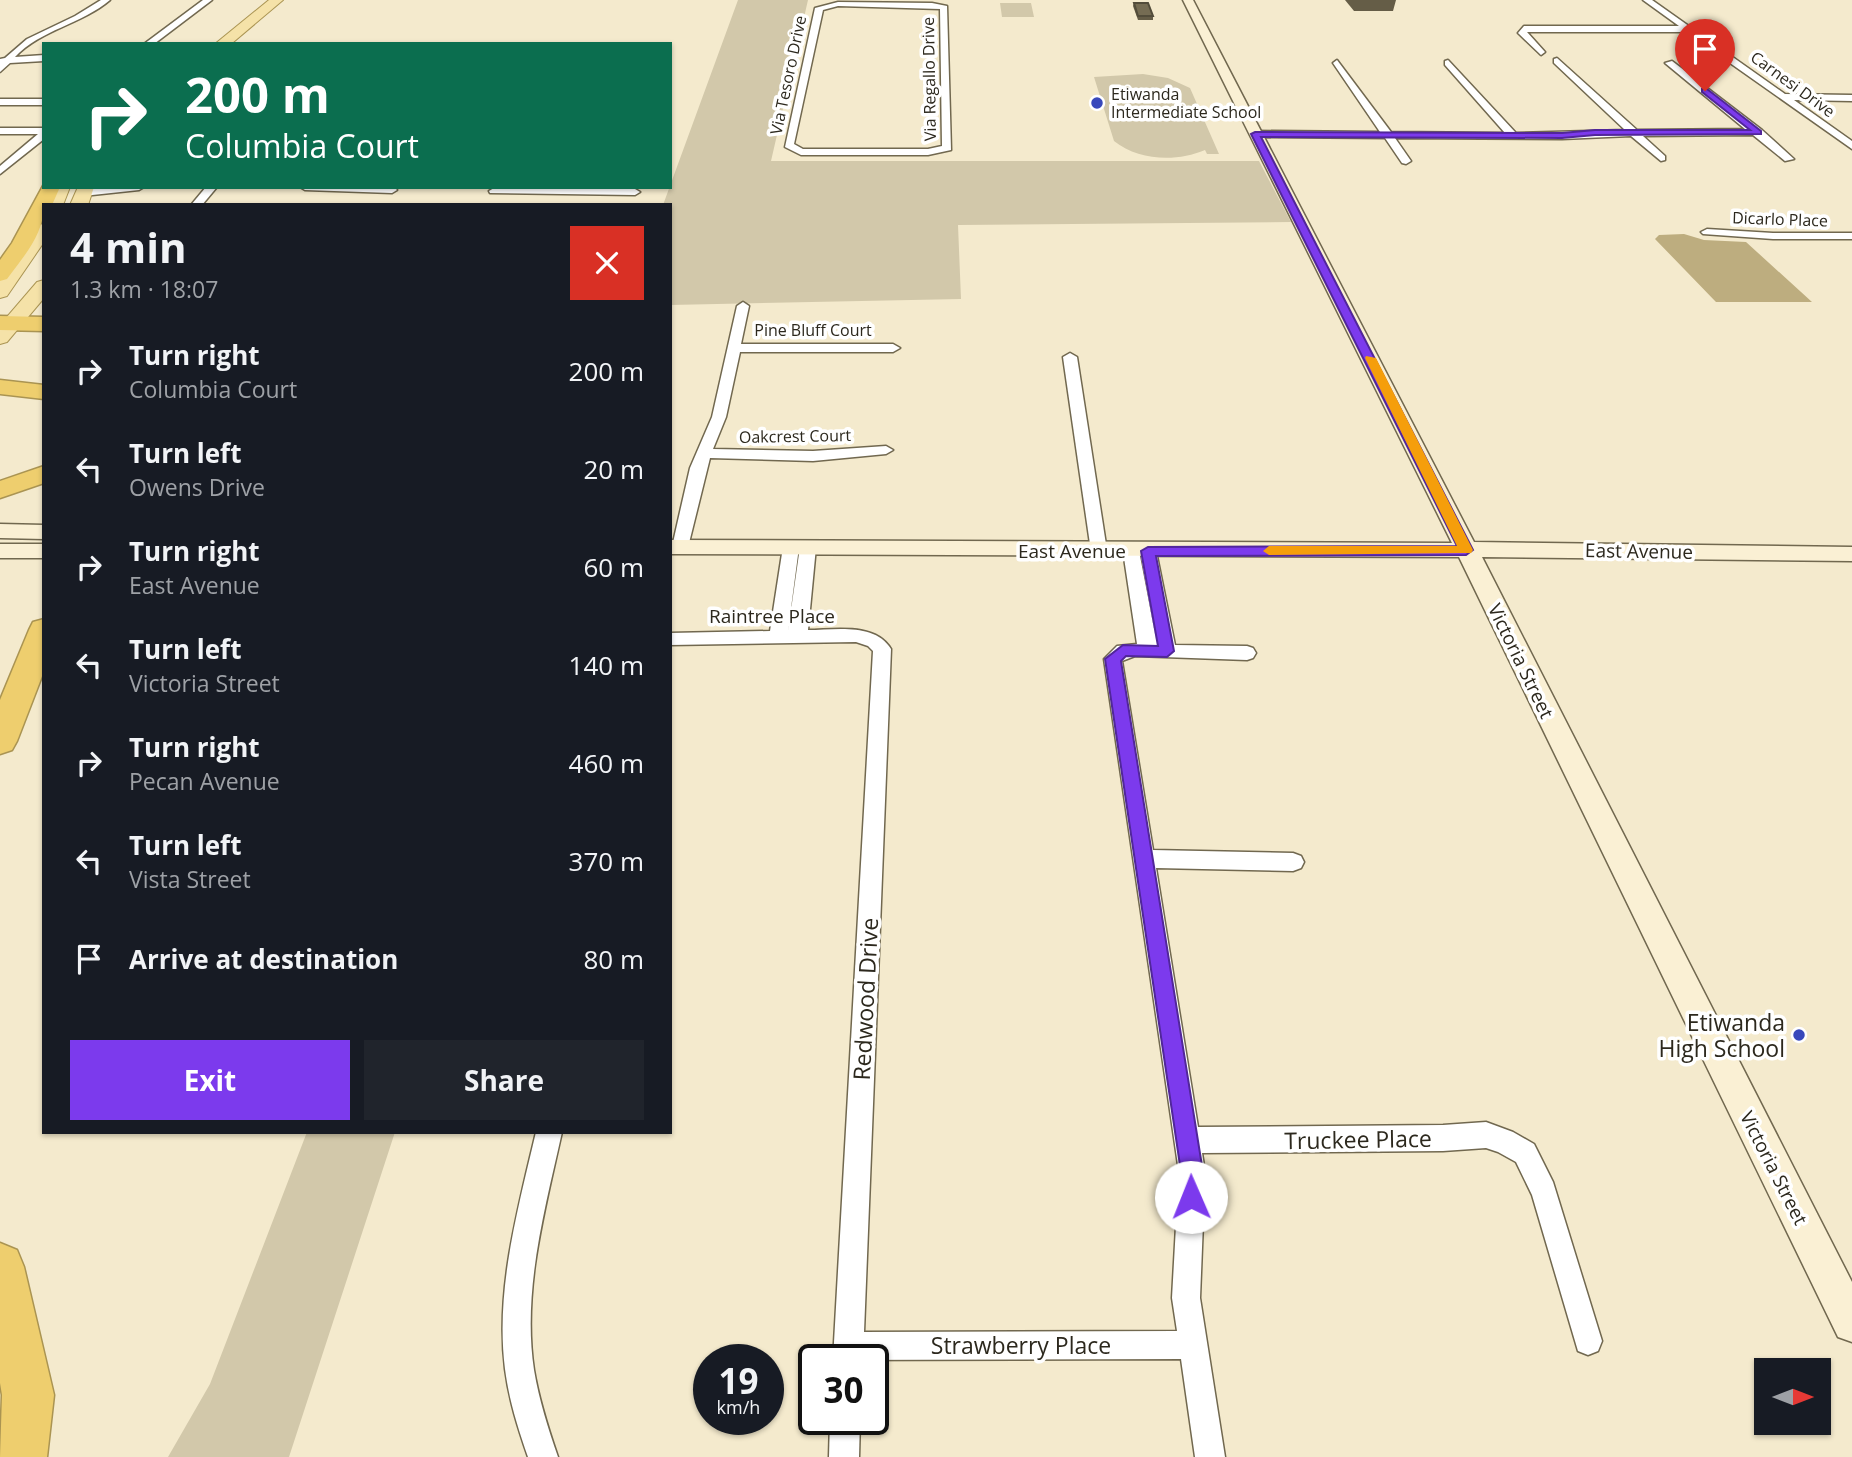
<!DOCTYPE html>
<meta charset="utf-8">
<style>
body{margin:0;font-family:"Open Sans",sans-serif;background:#20242c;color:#f1f3f6;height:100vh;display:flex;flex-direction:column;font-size:26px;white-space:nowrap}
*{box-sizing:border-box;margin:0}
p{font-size:23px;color:#9ea1a6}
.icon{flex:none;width:38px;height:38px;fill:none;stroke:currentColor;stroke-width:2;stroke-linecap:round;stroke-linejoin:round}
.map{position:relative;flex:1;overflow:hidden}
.drawer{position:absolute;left:42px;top:203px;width:630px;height:931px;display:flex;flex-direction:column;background:#171b24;border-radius:0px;box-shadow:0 2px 5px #0004}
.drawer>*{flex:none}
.banner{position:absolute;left:42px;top:42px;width:630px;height:147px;border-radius:0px;box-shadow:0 2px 5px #0004;background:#0b6e4f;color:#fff;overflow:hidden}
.needle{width:46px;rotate:90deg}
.fabs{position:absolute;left:1754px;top:1358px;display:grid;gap:14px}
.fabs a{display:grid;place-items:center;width:77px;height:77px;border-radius:0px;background:#171b24;box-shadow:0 2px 5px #0004;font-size:35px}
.speed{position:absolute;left:693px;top:1344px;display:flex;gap:14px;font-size:35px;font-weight:700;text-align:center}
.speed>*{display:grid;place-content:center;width:91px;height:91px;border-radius:50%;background:#171b24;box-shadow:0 2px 5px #0004;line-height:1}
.speed small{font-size:18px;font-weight:400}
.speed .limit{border:4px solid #111;border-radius:10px;background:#fff;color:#111}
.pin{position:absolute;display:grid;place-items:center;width:60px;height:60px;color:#fff;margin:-72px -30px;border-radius:50% 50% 50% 0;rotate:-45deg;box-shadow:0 0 7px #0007}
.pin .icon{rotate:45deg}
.me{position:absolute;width:77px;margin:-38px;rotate:359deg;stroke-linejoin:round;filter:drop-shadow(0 0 5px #0008)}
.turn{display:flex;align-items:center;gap:24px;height:147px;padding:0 28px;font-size:32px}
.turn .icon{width:91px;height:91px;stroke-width:2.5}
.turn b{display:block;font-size:49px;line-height:60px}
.round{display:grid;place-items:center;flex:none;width:74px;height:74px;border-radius:0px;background:#20242c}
.summary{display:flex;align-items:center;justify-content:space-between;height:119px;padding:0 28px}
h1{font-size:42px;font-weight:700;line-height:52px}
.action{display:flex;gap:14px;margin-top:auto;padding:14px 28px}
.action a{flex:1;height:80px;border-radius:0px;background:#7c3aed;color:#fff;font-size:28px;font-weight:700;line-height:80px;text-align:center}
.action a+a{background:#20242c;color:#f1f3f6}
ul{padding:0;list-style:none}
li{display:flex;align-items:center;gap:21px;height:98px;padding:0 28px}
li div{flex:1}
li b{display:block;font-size:26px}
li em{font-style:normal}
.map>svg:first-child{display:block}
</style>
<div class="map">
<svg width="1852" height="1457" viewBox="0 0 1852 1457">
<rect width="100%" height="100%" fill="#f4eacd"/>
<g fill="#d2c8aa">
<path d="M738 0H808L771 161H1259L1291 222 958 225 961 299 670 305V205H663Z"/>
<path d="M1000 3H1031L1034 17H1002Z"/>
<path d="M1143 74 1168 78 1190 88 1219 154H1207L1205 150C1177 162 1139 161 1114 141L1094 77Z"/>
<path d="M307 1132H395L289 1457H168L210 1384Z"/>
</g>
<path fill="#bdad7f" d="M1684 234 1704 240 1746 242 1812 302H1716L1655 239 1659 235Z"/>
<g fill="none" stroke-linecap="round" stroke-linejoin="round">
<defs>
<g id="street">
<path d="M101 0H110C82 24 40 30 15 57L44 55V61L10 63 0 72V59L5 58 27 39 75 16Z"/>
<path d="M203 0H212L154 44H144Z"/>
<path d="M1643 0H1652L1785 94 1852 95V101L1794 100 1852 141V149L1686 32H1527L1545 52 1541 55 1518 33 1524 26H1679Z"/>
<path d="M838 2 932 3 947 6 951 150 928 155H801L785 147 815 8ZM838 6 940 9 942 146 928 149H803L794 144 823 10Z"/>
<path d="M1557 58 1637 130 1745 129 1665 63 1672 61 1762 130 1794 159 1785 161 1753 135 1643 136 1665 156V160L1661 161 1631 136 1562 139 1395 138 1411 161 1406 164 1402 163 1385 138 1255 137 1250 134 1255 131 1380 132 1333 63 1337 60 1391 132 1505 133 1445 65V61L1448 60 1516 133 1625 130 1554 63V59Z"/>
<rect x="0" y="99" width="44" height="6"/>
<path d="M0 128H44V139L0 174V166L38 134H0Z"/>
<path d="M106 187H144L139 190 83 196 78 193 83 190Z"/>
<path d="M206 187H217L202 205H191Z"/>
<path d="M300 187H394L397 190 392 193 305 190Z"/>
<path d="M494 188 635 189 640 192 635 195 490 193 489 191Z"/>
<path d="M1707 229 1773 233H1852V239H1773L1703 234 1701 232Z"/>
<path d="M743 302 749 306 741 344H893L900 348 893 352H740L726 417 713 449 813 451 886 446 893 450 886 454 813 461 710 458 688 547 680 552 672 547 690 468 712 417 737 306Z"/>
<path d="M1070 353 1077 357 1107 551 1099 556 1091 551 1063 357Z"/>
<path d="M791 542 799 547 788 631 800 547 808 542 816 547 808 630C834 630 875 622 891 649L864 1332 1177 1331 1172 1298 1179 1172 1104 659 1117 646 1137 644 1123 551 1125 547H1137L1139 551 1157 644 1140 551 1148 546 1156 551 1175 645 1247 646 1253 648 1256 653 1253 658 1247 660 1135 656 1122 661 1153 850 1293 853 1301 856 1304 862 1301 868 1293 871 1156 868 1198 1127 1443 1125 1486 1122 1513 1132 1534 1144 1553 1182 1602 1341 1598 1351 1588 1355 1578 1351 1532 1195 1516 1162 1498 1152 1486 1148 1443 1151 1202 1153 1205 1172 1200 1298 1225 1457H1195L1181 1359 833 1360 873 651 868 646 856 642 670 645V633L770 631 783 547Z"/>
<path d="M536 1132H562C545 1209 522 1291 534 1370 539 1400 548 1428 558 1457H528C518 1428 509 1400 505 1369 495 1290 518 1209 536 1132Z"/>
<path d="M830 1419H860L859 1457H829Z"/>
</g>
<g id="secondary">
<path d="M1183 0H1193L1474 542 1852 547V561L1482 557 1852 1282V1342L1838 1337 1459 557 670 554V540L1452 543Z"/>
<path d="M0 524 44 525V539L0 538Z"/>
<rect x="0" y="544" width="44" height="14"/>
</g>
<g id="primary">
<path d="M269 0H283L231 44H215Z"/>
<path d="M53 187H70L63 205H46Z"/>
<path d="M78 187H94L88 205H70Z"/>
<path d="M44 224V242L7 296 0 298V278L38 225Z"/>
<path d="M44 280V298L7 342 0 344V325L37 282Z"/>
</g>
<g id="highway">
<path d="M44 184V187H60L52 205H44C44 234 24 256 7 279L0 281V260L12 243Z"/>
<path d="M0 316 44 317V331L0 330Z"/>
<path d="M0 380 44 385V399L0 394Z"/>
<path d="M44 466V483L0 498V481Z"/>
<path d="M44 619V671L17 741 12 750 0 754V700L29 630 33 622Z"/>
<path d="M0 1243 17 1250 24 1267 54 1395 47 1457H0L2 1395 0 1383Z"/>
</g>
</defs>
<use href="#street" stroke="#71684f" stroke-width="3"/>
<use href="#secondary" stroke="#71684f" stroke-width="3"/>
<use href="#primary" stroke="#aa9452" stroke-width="2"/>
<use href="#highway" stroke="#aa9452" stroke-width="3"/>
<use href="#street" fill="#fff" fill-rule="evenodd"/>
<use href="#secondary" fill="#faf0d4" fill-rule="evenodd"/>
<use href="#primary" fill="#f5e2a8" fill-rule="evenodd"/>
<use href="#highway" fill="#eece6e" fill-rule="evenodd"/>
</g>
<g fill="#655d47">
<path d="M1345 0H1396L1393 11H1354Z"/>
<path d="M1134 3 1153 16V20H1138L1133 6Z"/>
</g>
<path fill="#756c53" stroke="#524c3a" stroke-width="2" d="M1134 3H1148L1153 16H1138Z"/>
<path fill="#7c3aed" stroke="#51269a" stroke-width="2" d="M1702 89H1707L1761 131V134L1595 135 1562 138 1261 137 1473 550 1466 555 1156 556 1174 651 1167 657 1126 656 1121 661 1203 1172 1202 1197 1199 1205 1191 1208 1183 1205 1180 1197 1181 1172 1105 659 1123 645 1158 646 1141 551 1148 547 1457 546 1251 134 1255 132 1562 133 1595 130H1750L1702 92Z"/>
<path fill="#f59e0b" d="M1366 356 1376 358 1473 550 1471 553 1269 555 1263 551 1269 546H1457L1365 358Z"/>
<g fill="#3848bb" stroke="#fff" stroke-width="2.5">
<circle cx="1097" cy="103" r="7"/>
<circle cx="1799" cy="1035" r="7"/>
</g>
<g text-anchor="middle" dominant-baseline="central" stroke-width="7" stroke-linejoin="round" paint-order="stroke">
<g font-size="16" fill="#2c281d" stroke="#fff">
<text transform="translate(788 75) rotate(-78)">Via Tesoro Drive</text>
<text transform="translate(929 79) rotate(-91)">Via Regallo Drive</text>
<text transform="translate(1793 84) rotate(36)">Carnesi Drive</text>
<text transform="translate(1780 219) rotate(2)">Dicarlo Place</text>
<text x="813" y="330">Pine Bluff Court</text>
<text transform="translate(795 436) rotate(-1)">Oakcrest Court</text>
</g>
<g font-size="16" fill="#2c281d" stroke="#fff" text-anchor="start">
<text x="1111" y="94">Etiwanda<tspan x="1111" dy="18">Intermediate School</tspan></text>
</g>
<g font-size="19" fill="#2c281d" stroke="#fff">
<text x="1072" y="551">East Avenue</text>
<text transform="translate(1639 551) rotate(1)">East Avenue</text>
<text x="772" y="616">Raintree Place</text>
<text transform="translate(1521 661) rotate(64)">Victoria Street</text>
<text transform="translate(1774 1168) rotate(63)">Victoria Street</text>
</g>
<g font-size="23" fill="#2c281d" stroke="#fff">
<text transform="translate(865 999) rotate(-87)">Redwood Drive</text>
<text transform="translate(1358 1139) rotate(-1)">Truckee Place</text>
<text x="1021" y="1345">Strawberry Place</text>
</g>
<g font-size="23" fill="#2c281d" stroke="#fff" text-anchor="end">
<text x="1785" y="1022">Etiwanda<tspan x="1785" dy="26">High School</tspan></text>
</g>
</g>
</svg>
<div class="fabs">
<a><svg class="needle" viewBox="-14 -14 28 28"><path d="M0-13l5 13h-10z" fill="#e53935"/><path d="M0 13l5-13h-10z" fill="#9ea1a6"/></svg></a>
</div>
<div class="speed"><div>19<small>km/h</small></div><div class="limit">30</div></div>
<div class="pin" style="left:1705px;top:91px;background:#d93025"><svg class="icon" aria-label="arrive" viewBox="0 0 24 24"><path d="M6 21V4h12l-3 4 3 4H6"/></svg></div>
<svg class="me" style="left:1191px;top:1197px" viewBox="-20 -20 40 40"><circle r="19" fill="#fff"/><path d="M0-13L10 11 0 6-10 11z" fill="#7c3aed"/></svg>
<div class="banner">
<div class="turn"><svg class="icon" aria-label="right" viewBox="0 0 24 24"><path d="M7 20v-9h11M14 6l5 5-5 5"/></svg><div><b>200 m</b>Columbia Court</div></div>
</div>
<section class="drawer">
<div class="summary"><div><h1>4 min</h1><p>1.3 km · 18:07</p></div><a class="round" style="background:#d93025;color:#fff"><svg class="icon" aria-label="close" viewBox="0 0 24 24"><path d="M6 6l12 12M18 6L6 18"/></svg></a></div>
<ul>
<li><svg class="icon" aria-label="right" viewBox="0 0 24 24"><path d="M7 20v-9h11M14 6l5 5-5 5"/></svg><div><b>Turn right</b><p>Columbia Court</p></div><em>200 m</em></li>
<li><svg class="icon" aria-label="left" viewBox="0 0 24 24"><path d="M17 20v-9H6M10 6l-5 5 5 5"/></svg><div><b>Turn left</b><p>Owens Drive</p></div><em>20 m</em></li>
<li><svg class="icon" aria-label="right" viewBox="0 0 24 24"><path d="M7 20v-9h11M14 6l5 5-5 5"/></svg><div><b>Turn right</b><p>East Avenue</p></div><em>60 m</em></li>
<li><svg class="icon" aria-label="left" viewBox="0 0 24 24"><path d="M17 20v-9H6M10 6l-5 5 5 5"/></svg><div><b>Turn left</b><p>Victoria Street</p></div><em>140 m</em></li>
<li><svg class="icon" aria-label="right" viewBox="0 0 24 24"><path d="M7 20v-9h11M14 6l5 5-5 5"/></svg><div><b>Turn right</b><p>Pecan Avenue</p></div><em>460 m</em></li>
<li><svg class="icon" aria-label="left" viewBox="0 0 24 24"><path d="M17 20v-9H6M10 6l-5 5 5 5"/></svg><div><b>Turn left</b><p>Vista Street</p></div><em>370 m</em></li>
<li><svg class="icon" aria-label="arrive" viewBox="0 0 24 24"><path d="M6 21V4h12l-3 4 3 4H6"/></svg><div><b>Arrive at destination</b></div><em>80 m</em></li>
</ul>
<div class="action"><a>Exit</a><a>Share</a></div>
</section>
</div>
